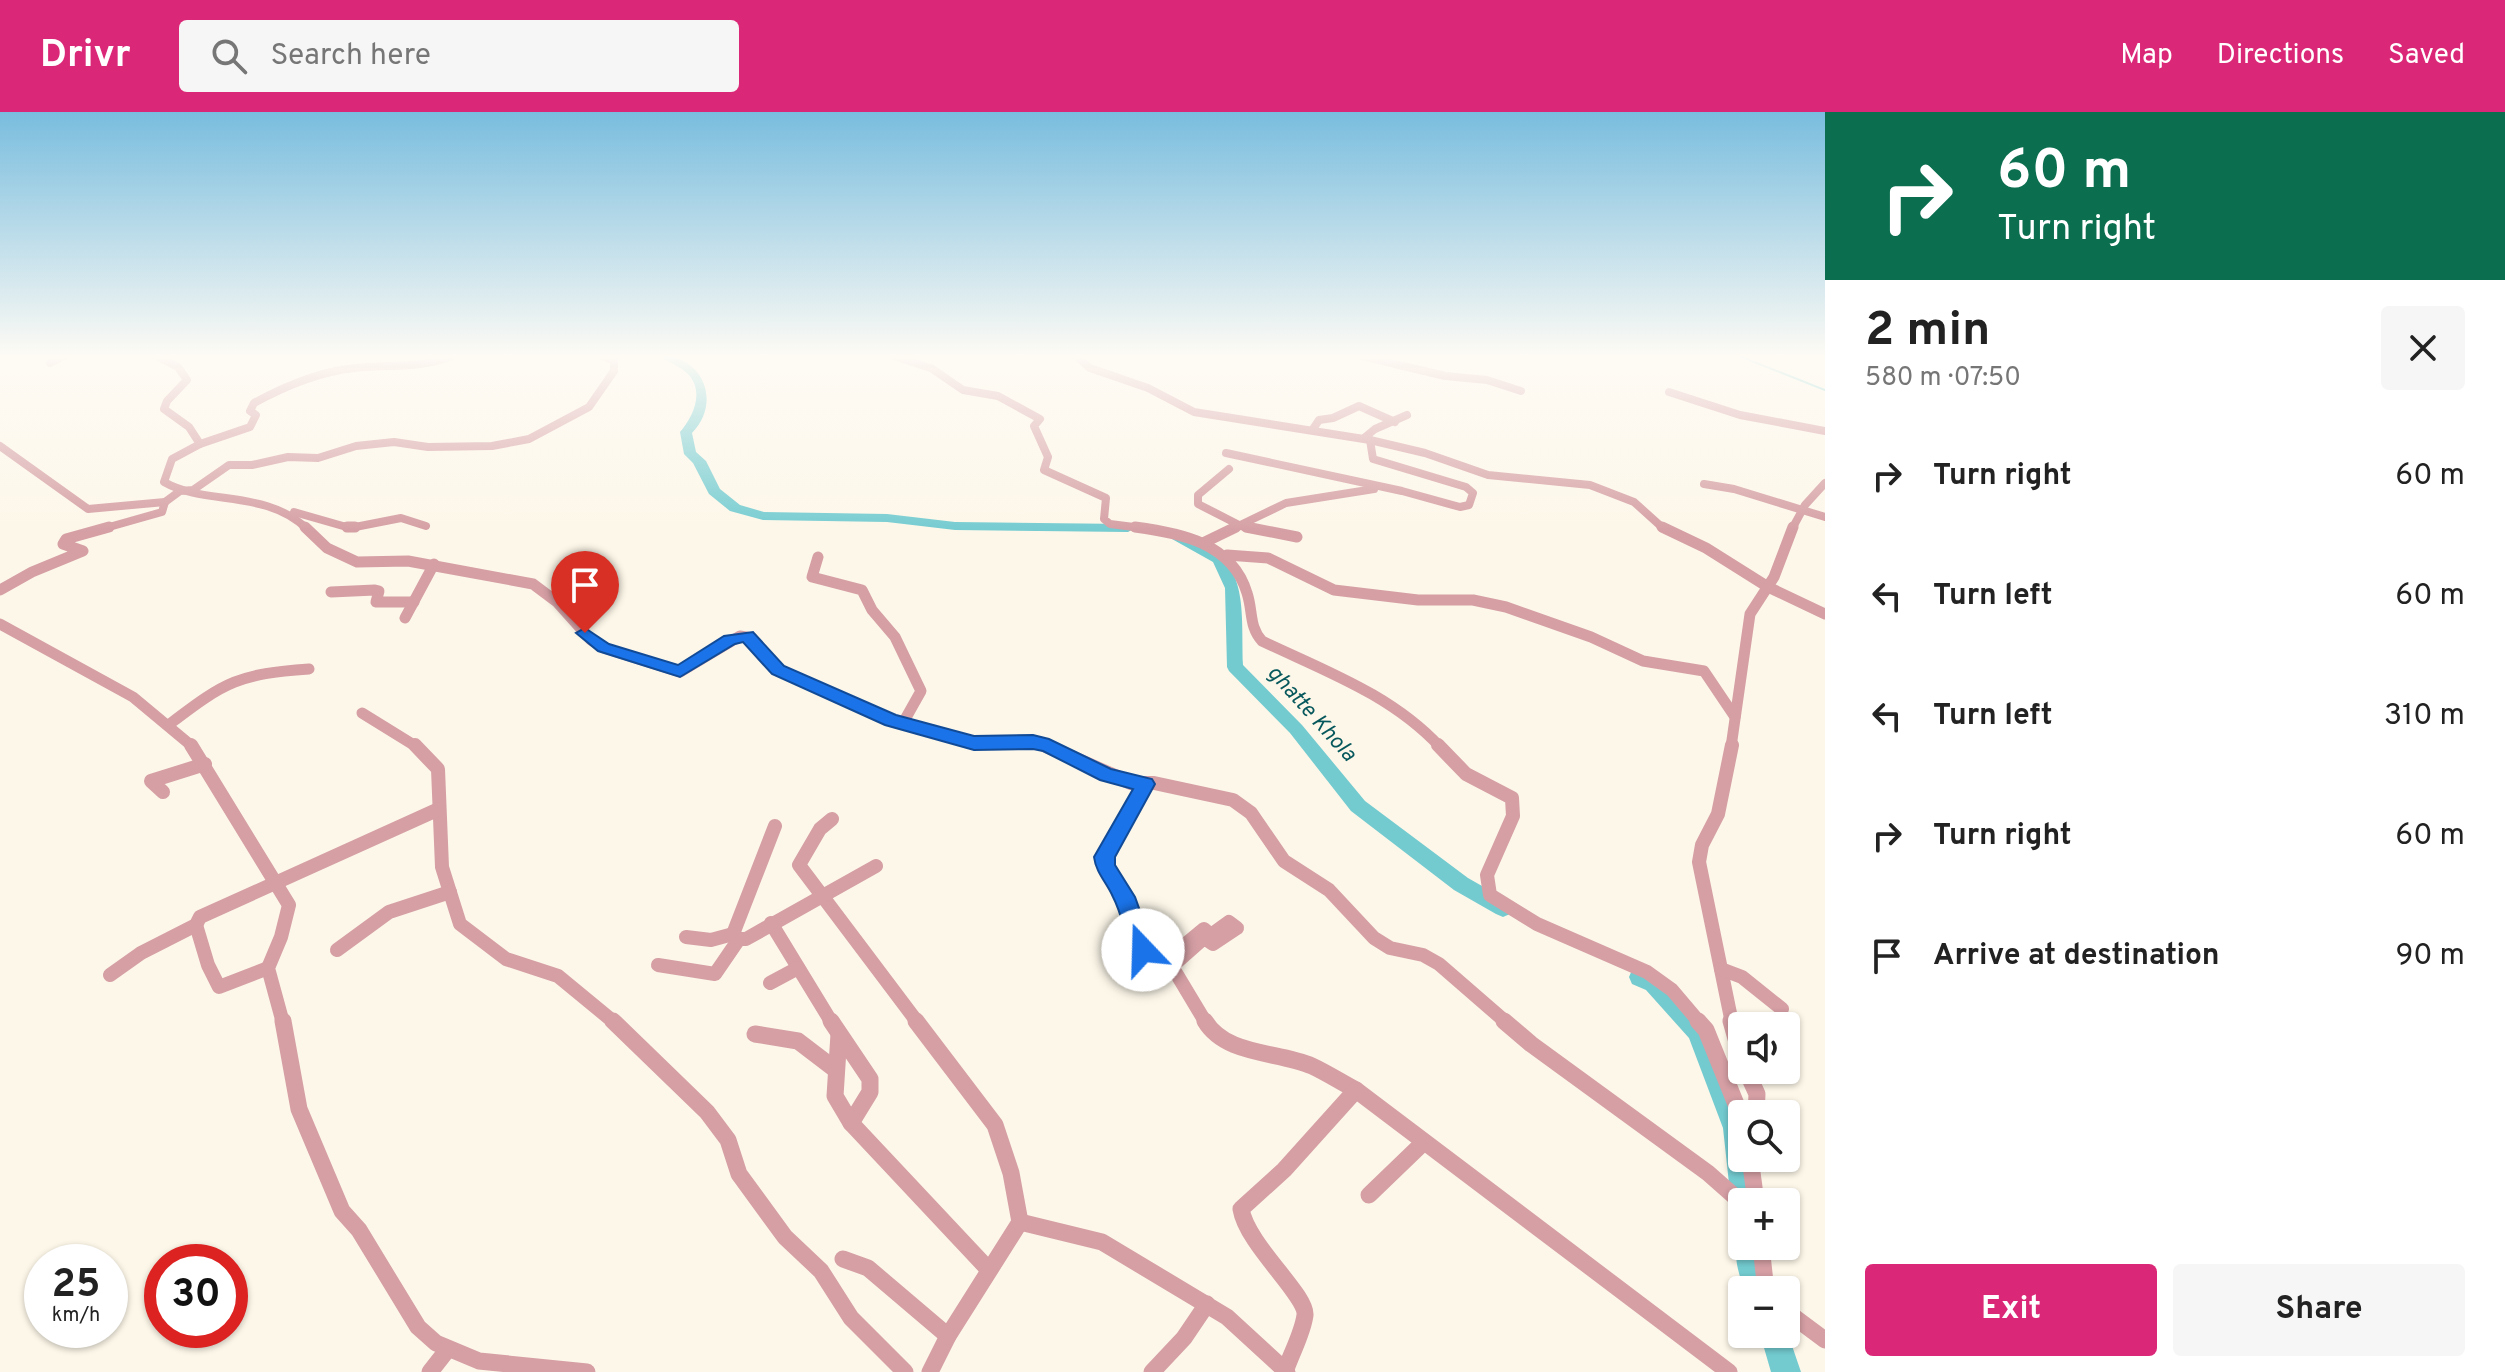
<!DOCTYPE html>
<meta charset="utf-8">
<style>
body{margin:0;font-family:Overpass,sans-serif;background:#f6f6f6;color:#222;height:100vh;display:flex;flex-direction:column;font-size:30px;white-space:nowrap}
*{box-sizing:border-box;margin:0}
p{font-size:26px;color:#767676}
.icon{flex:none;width:44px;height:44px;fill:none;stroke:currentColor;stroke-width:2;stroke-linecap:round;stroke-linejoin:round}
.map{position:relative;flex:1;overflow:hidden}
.sheet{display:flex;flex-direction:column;background:#fff;width:680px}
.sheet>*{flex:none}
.guide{background:#0b6e4f;color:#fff;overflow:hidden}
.controls{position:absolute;left:1728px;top:900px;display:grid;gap:16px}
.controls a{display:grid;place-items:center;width:72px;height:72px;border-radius:8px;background:#fff;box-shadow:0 2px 6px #0004;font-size:40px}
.speed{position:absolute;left:24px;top:1132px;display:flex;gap:16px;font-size:40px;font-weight:700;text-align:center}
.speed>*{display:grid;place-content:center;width:104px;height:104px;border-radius:50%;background:#fff;box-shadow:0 2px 6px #0004;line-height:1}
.speed small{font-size:20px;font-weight:400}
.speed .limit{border:12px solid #d22;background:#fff;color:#111}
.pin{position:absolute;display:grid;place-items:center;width:68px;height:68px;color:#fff;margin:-82px -34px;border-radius:50% 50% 50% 0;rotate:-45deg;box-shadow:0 0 8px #0007}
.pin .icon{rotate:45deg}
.me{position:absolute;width:88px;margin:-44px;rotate:339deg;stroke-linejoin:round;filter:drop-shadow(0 0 6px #0008)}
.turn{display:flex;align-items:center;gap:28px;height:168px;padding:0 40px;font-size:36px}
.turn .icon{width:104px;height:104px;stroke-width:2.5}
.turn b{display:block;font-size:56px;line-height:68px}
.round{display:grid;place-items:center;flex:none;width:84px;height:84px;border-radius:8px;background:#f6f6f6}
.summary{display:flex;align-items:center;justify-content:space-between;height:136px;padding:0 40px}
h1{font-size:48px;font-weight:700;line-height:60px}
.primary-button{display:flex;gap:16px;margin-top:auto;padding:16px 40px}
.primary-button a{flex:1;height:92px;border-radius:8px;background:#db2777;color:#fff;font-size:32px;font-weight:700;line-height:92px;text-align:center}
.primary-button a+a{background:#f6f6f6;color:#222}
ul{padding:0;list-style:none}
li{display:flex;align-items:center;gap:24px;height:120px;padding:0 40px}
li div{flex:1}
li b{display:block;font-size:30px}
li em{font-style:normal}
header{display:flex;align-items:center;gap:48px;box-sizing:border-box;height:112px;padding:0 40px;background:#db2777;color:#fff}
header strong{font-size:38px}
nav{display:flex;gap:44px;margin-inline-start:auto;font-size:28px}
.search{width:560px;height:72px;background:#f6f6f6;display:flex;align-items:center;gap:20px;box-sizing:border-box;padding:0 28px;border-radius:8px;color:#767676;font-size:30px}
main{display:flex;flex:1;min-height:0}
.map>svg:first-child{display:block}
</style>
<header>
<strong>Drivr</strong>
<div class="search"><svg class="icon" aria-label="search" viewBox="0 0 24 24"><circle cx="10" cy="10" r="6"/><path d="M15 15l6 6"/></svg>Search here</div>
<nav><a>Map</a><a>Directions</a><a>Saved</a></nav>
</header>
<main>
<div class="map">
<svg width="1825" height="1260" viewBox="0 0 1825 1260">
<rect width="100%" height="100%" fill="#fdf7e9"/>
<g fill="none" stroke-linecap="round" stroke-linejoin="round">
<path stroke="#73cbd0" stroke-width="2" d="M1739 244 1825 278"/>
<g fill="#73cbd0" fill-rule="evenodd">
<path d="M661 244C703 244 722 290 692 321L696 340 706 349 720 377 740 393 764 400 887 402 955 410 1128 412 1135 416 1128 420 955 418 887 410 763 408 730 399 709 382 693 351 684 342 680 320C693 305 705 280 688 262 680 254 669 251 661 244Z"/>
<path d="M1177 420C1251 442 1241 490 1243 553L1302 613 1365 689 1468 766 1510 790 1513 796 1510 802 1503 805 1496 802 1454 778 1351 699 1290 621 1229 559 1227 555 1225 476 1213 450 1172 427 1170 424Z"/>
<path d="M1640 855 1662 864 1706 912 1710 920 1742 1002V1046H1751L1757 1090H1742V1102L1735 1099 1731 1090 1723 1016 1689 926 1646 878 1632 872 1629 865 1632 858Z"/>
<path d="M1742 1123V1134H1762L1766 1160 1772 1178H1744C1739 1161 1730 1138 1742 1123Z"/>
<path d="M1786 1217 1788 1222 1801 1260H1771L1760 1222H1786Z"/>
</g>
<g stroke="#d59fa4" stroke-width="8">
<path d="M156 244 178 255 187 268 167 289 164 297 189 315 200 332 172 347 164 370C206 394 266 377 307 417"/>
<path d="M893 244 931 256 963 278 998 284 1040 307 1034 314 1048 345 1044 358 1106 386 1104 407 1110 412 1150 417"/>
<path d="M1076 244 1090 256 1148 276 1194 300 1370 328 1425 341 1488 363 1590 373 1634 390 1664 417"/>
<path d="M1362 244 1445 264 1487 268 1521 279"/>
<path d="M50 251 64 244"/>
<path d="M1669 280 1740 303 1825 319"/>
<path d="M1313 317 1319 308 1333 306 1359 294 1395 310"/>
<path d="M1364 326 1375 317 1407 303"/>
<path d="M200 332 250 315 256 303 250 299 254 291C285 274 318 260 354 256 387 252 420 257 452 244"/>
<path d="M0 334 88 397 165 390"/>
<path d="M1226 341 1402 379 1460 395 1469 393 1473 381 1466 375 1373 347 1370 328"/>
<path d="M1229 357 1198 383V392L1241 414 1256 417"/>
<path d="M1704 372 1734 377 1825 405"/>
<path d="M294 400 350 416 401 406 426 414"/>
<path d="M102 417 162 400 165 390 180 379 193 378 229 353H252L288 345 318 346 356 334 394 330 428 335 492 334 529 327 589 295 614 259V249L602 244"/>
<path d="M1232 417 1286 391 1374 377"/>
<path d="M1792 417 1805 393 1825 371"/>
</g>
<g stroke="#d59fa4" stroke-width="11">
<path d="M305 415 327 436 357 450 408 449 533 472 557 490 591 528 604 536 680 560 740 524 752 526 762 544 778 558 891 608 974 631 1033 630 1050 635"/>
<path d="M347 415H355"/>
<path d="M1135 415C1181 421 1232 431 1247 481 1253 499 1249 515 1262 529 1325 559 1392 583 1440 635"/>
<path d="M1246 415 1297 425"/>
<path d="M1662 415 1706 436 1768 475 1825 502"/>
<path d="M1203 431 1236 415"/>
<path d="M1227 443 1268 446 1334 478 1418 488H1473L1506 495 1591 525 1643 549 1704 559 1735 605"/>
<path d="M818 445 812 465 862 478 872 498 895 525 921 579 903 611"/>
<path d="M0 478 32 460 83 439 63 432 66 427 109 415"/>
<path d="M331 480 375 478 379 479 376 490H414"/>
<path d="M405 506 434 452"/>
<path d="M0 512 133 585 193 635"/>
<path d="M362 601 417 635"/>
<path d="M171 611C226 569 239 562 309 557"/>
<path d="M1731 635 1750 502 1774 465 1793 415"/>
</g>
<g stroke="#d59fa4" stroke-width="14">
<path d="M191 633 289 793 281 825 268 856 283 911"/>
<path d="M415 633 438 657 442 755 460 812 506 847 558 864 615 911"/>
<path d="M1044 633 1131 671H1154L1233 688 1251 701 1284 749 1329 778 1374 826 1390 836 1423 843 1439 852 1507 911"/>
<path d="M1438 633 1466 662 1512 686 1513 704 1487 763 1490 783 1537 812 1647 860 1672 878 1700 911"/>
<path d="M1732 633 1718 702 1702 733 1699 750 1732 911"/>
<path d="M1145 672 1105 745V754L1124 785 1143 838 1176 861 1206 911"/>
<path d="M163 680 151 669 205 652"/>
<path d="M832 707 820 717 799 753 918 911"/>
<path d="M771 811 832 911"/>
<path d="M196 813 208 853 219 875 268 856"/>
<path d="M733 822 775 714"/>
<path d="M686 825 711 828 733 822 739 827H746L876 754"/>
<path d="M337 838 389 800 450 780"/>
<path d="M1163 851 1204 817 1211 823 1229 810 1237 816 1213 832 1204 826 1170 856"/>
<path d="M658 853 715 862 739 827"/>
<path d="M1721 857 1742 865 1782 897"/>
<path d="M110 863 141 841 196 813 200 805 439 697"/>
<path d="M770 871 798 856"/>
</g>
<g stroke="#d59fa4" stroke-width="17">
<path d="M283 909 299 997 342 1099 359 1118 418 1215 436 1231 479 1249 587 1260"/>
<path d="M613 909 707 1000 728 1028 739 1062 785 1125 821 1159 851 1206 905 1260"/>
<path d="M831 909 870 967V980L851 1011"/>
<path d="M916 909 995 1013 1011 1061 1020 1110 948 1224 930 1260"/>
<path d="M1205 909C1226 944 1278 939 1312 954 1327 961 1341 970 1356 978L1729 1260"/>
<path d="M1504 909 1531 932 1708 1061 1742 1091"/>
<path d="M1698 909 1706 918 1742 1007"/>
<path d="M1731 909 1742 948"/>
<path d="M755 922 798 929 836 958"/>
<path d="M839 922 835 984 851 1011 989 1158"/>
<path d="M1746 958 1757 982 1756 1002"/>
<path d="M1750 1046 1756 1090"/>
<path d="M1369 1083 1424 1030"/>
<path d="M1020 1110 1102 1130 1227 1205 1287 1260"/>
<path d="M1761 1134 1765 1170 1769 1178"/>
<path d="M843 1147 868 1156 948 1224"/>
<path d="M1786 1199 1825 1228"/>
<path d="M1286 1257C1292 1240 1303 1220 1305 1203 1307 1183 1247 1133 1241 1097L1284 1058 1356 978"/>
<path d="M430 1260 448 1237"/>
<path d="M1152 1260 1184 1226 1207 1192"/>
</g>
</g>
<linearGradient id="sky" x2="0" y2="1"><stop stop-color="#79bdde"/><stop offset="0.58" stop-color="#fefbf5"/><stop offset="1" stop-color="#fefbf5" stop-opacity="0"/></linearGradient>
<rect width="1825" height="421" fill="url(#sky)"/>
<path fill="#1a73e8" stroke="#114b97" stroke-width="2" d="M585 516 609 532 678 553 724 524 753 520 784 554 896 603 974 624 1033 623 1049 627 1111 657 1152 667 1155 672 1115 745V753L1135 785 1154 838 1151 845 1143 848 1135 845C1125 826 1123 804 1113 785 1107 771 1096 761 1094 745L1133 677 1100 668 1043 639 1033 637 974 638 885 613 772 562 743 530 735 532 680 565 598 539 576 521Z"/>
<g text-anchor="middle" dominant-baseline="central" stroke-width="6" stroke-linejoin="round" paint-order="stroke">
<g font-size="22" font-style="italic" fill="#07585c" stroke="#fdf7e9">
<text transform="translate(1311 602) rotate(48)">ghatte Khola</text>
</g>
</g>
</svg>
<div class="controls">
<a><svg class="icon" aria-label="sound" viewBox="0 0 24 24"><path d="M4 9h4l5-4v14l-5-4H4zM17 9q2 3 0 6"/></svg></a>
<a><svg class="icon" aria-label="search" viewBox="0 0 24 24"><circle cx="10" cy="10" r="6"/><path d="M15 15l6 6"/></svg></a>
<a>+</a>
<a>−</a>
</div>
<div class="speed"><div>25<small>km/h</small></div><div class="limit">30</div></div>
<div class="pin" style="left:585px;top:521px;background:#d93025"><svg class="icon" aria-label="arrive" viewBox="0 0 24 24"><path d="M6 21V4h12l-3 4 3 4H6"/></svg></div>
<svg class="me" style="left:1143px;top:838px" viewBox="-20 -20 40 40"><circle r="19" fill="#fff"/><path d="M0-13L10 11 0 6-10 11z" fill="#1a73e8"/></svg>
</div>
<section class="sheet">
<div class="guide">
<div class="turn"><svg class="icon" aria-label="right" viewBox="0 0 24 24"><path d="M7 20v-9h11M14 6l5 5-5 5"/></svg><div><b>60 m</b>Turn right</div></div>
</div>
<div class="summary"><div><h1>2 min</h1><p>580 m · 07:50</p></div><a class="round"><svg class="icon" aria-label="close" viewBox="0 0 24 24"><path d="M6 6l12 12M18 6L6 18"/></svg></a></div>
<ul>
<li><svg class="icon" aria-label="right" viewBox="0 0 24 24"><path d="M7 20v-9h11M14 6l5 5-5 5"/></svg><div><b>Turn right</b></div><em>60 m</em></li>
<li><svg class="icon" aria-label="left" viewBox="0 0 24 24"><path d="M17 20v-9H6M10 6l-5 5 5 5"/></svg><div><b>Turn left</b></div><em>60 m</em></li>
<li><svg class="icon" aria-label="left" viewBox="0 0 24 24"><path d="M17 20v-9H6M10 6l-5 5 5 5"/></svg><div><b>Turn left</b></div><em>310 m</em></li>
<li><svg class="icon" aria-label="right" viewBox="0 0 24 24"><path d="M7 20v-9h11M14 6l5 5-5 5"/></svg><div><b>Turn right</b></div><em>60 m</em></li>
<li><svg class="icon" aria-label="arrive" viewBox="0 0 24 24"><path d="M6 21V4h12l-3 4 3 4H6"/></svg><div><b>Arrive at destination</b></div><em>90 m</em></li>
</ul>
<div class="primary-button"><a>Exit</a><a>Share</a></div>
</section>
</main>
